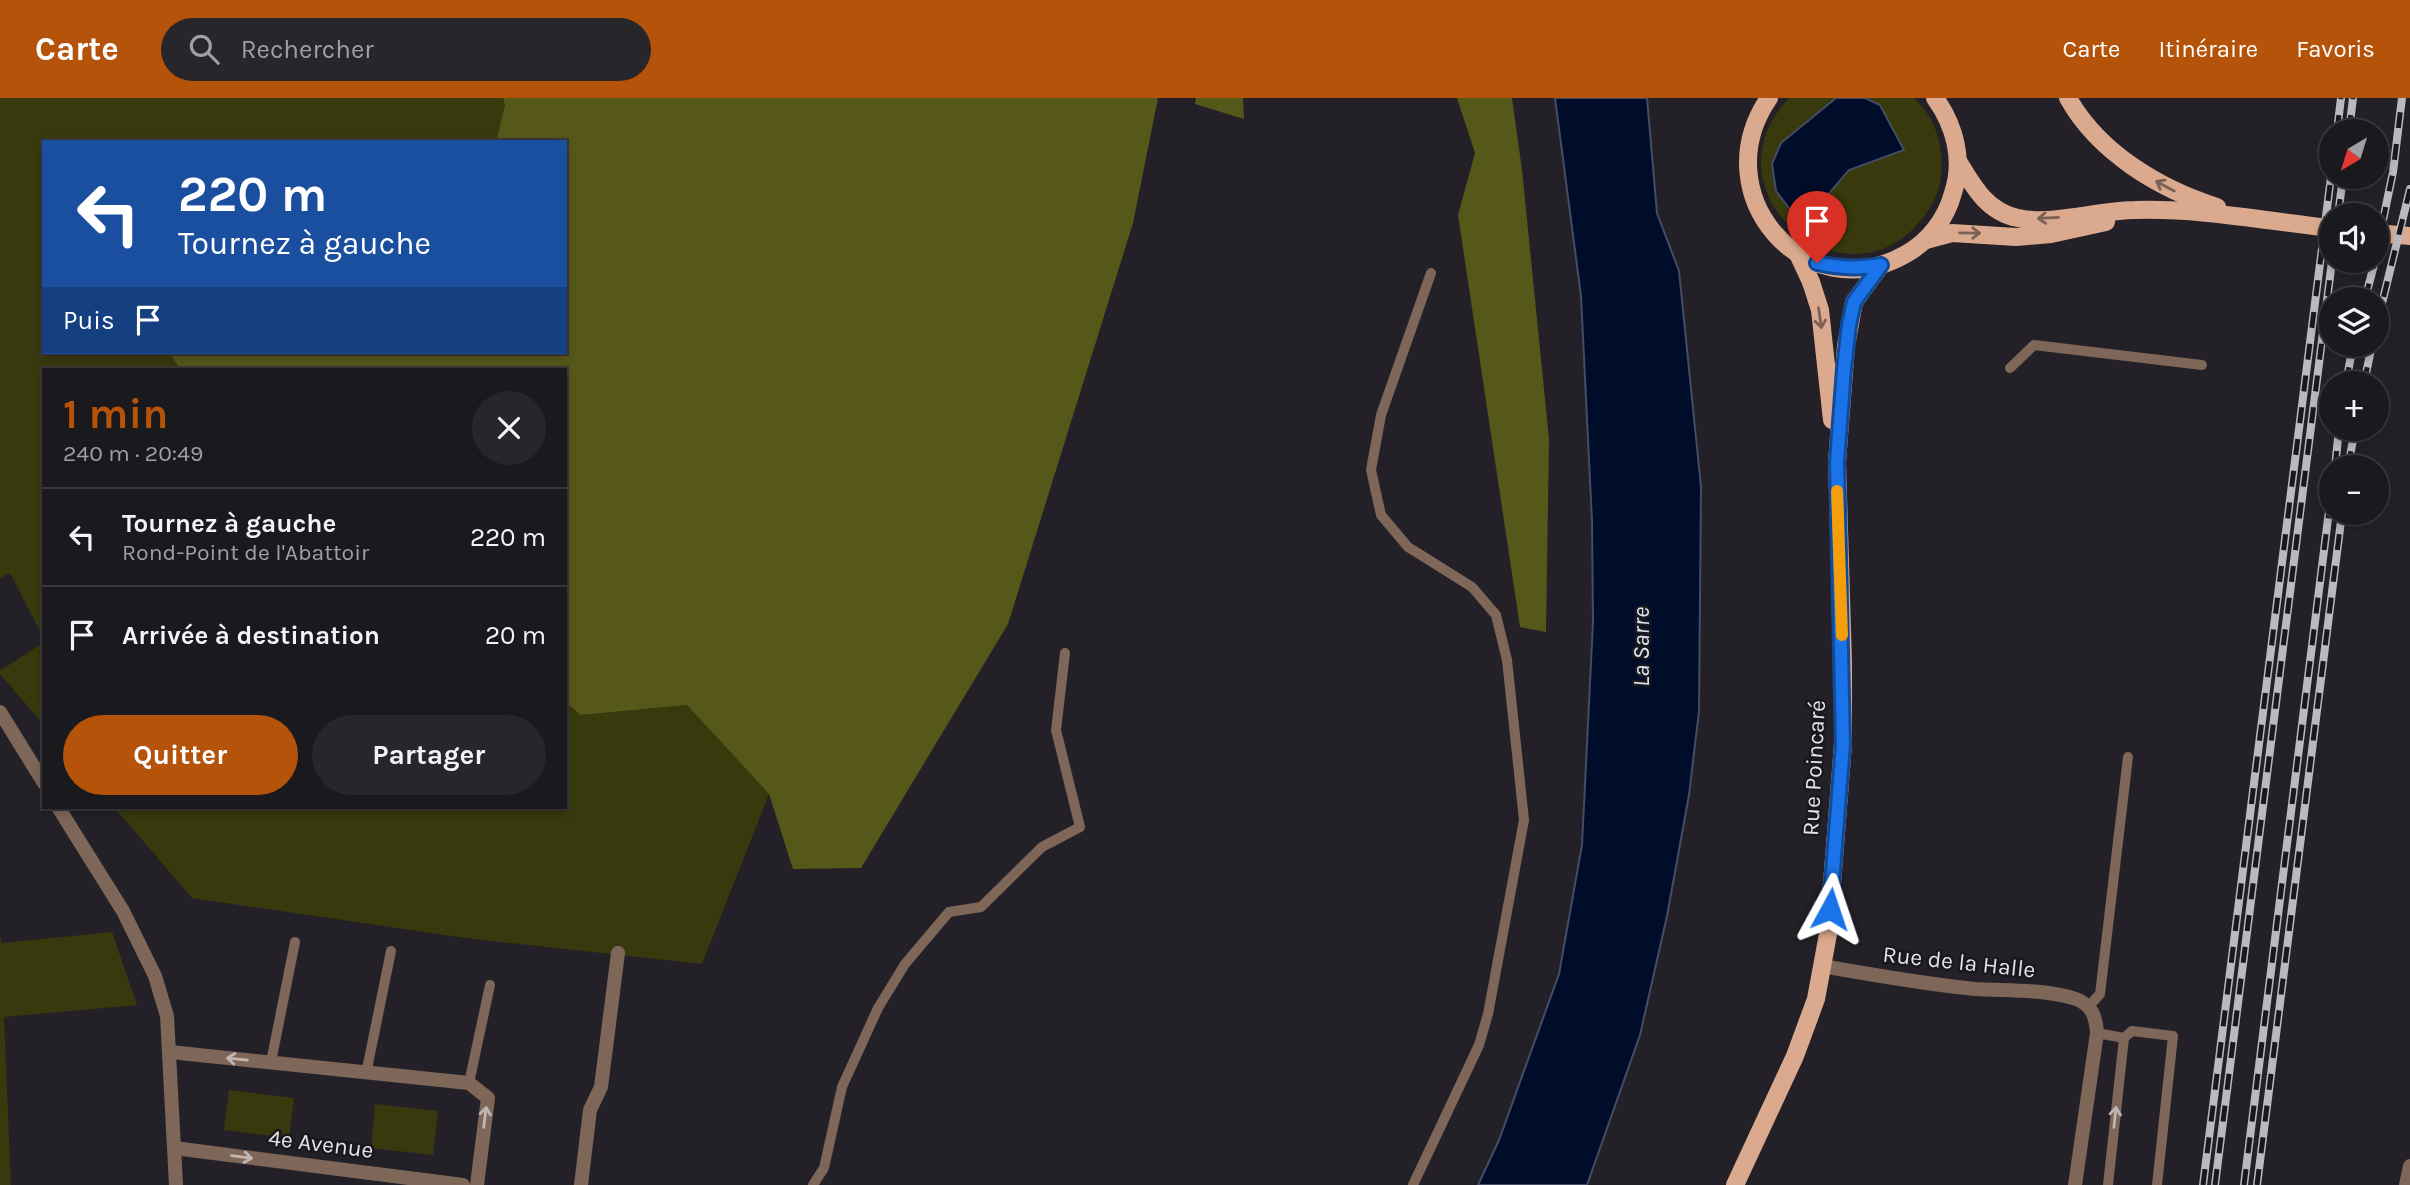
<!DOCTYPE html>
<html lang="fr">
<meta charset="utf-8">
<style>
body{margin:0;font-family:Karla,sans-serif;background:#27262a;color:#f1f3f6;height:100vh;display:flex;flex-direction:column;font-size:26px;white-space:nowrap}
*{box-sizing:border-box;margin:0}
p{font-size:23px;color:#9fa0a4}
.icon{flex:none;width:38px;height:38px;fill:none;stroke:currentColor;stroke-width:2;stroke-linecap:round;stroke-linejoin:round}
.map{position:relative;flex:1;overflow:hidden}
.side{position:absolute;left:42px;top:270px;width:525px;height:441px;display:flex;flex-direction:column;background:#1a191d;border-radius:0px;box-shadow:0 4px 10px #0003,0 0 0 2px #38383b}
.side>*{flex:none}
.top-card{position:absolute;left:42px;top:42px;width:525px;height:214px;border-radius:0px;box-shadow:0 4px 10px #0003,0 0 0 2px #38383b;background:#1a4fa0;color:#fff;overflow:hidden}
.needle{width:46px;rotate:218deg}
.controls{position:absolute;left:2319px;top:21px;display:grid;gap:14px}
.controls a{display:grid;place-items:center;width:70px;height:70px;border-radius:50%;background:#1a191d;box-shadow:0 4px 10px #0003,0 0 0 2px #38383b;font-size:35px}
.pin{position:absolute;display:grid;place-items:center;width:60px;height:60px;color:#fff;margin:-72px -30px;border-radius:50% 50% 50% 0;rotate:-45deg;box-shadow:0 0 7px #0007}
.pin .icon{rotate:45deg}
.me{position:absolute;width:77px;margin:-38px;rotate:5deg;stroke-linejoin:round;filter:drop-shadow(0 0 5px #0008)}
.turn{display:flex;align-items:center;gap:24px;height:147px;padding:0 21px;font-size:32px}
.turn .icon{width:91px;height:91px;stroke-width:2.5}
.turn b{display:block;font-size:49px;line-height:60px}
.then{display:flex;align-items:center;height:66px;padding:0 21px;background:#0003;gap:14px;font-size:26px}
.round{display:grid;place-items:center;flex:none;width:74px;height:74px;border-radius:37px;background:#27262a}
.head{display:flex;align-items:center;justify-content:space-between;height:119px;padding:0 21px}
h1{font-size:42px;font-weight:700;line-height:52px;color:#b45309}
.action{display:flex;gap:14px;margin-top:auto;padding:14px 21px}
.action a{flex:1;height:80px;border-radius:42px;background:#b45309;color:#fff;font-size:28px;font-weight:700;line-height:80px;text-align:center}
.action a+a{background:#27262a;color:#f1f3f6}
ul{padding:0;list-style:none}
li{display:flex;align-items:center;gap:21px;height:98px;padding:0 21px;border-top:2px solid #38383b}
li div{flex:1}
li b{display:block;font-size:26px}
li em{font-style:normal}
header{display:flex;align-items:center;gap:42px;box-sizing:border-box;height:98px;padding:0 35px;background:#b45309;color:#fff}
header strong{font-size:33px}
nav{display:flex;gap:38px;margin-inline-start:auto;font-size:24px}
.search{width:490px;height:63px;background:#27262a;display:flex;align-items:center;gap:18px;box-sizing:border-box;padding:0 24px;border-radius:38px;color:#9fa0a4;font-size:26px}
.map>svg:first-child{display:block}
</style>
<header>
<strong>Carte</strong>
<div class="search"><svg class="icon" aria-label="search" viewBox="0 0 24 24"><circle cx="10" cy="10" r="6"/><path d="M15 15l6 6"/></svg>Rechercher</div>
<nav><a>Carte</a><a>Itinéraire</a><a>Favoris</a></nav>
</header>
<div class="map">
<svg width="2410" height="1087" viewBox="0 0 2410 1087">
<rect width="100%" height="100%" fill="#232127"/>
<g fill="#38390c">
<path d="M0 0H503L505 7 496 44H44V254H169L180 271H44V541L10 475 0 480Z"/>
<path d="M1789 0H1914C1936 20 1944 49 1941 78 1939 98 1928 115 1915 129 1838 210 1702 91 1789 0Z"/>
<path d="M44 544V627L0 576V573Z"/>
<path d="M565 604 581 617 687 607 769 696 702 866 465 840 192 800 114 709H565Z"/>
<path d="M112 834 137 907 4 919 11 1087H0V837L2 845Z"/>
<path d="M229 992 294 1000 289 1040 224 1032Z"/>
<path d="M375 1006 438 1013 433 1057 371 1050Z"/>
</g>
<g fill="#56581a">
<path d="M503 0H1158L1133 125 1008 526 861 770 793 771 769 696 687 607 581 617 565 604V271H180L169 254H565V44H496L505 7Z"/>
<path d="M1196 0H1243L1244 21 1195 6Z"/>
<path d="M1457 0H1512L1522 72 1549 341 1546 534 1520 529 1458 117 1475 55Z"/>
</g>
<g fill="#000d2a" stroke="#444d63" stroke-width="2">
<path d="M1555 0H1647L1657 115 1679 173 1701 389 1699 613 1689 697 1667 818 1640 937 1587 1087H1478L1499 1042 1559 876 1582 747 1593 524 1592 423 1581 198Z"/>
<path d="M1836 0H1865L1880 7 1904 52 1849 72 1802 127 1776 93 1772 66 1781 45Z"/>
</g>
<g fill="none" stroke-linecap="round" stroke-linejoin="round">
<g stroke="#7e6658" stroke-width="10">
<path d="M2010 270 2034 247 2202 267"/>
<path d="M2089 908 2100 896 2128 659"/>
<path d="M2097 935 2124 940"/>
<path d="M271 964 295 844"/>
<path d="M366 976 391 853"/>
<path d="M469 985 490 887"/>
<path d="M813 1087 824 1070 842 989 878 910 905 866 949 814 981 809 1042 749 1080 729 1056 632 1065 555"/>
<path d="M1413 1087 1479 947 1488 916 1524 722 1507 562 1496 517 1472 489 1408 449 1381 417 1371 372 1381 317 1431 175"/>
<path d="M2108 1087 2124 940 2132 933 2173 938 2157 1087"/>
</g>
<g stroke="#7e6658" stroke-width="14">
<path d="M0 614 44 685"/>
<path d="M58 709 123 813 155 878 167 918 176 1087"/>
<path d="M1822 868C1873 877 1924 886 1975 891 2006 893 2047 891 2076 901 2092 907 2096 919 2097 935L2075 1087"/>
<path d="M170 954 469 985 488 1000 477 1087"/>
<path d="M174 1050 463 1087"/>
<path d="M581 1087 590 1012 601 989 618 855"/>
<path d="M2406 1087 2410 1068"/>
</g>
<g stroke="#dba98d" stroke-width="18">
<path d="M1769 0C1703 96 1805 214 1906 156 1929 143 1946 121 1953 95 1964 62 1955 28 1935 0"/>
<path d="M2068 0C2098 54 2159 91 2217 109"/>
<path d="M1958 63C1973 88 1987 114 2018 120 2051 128 2100 112 2135 112 2200 110 2266 123 2331 130"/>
<path d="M2376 135 2410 138"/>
<path d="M1926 142 1952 135 2016 139 2051 136 2106 124"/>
<path d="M1798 156 1811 184 1820 212 1832 322"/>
<path d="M1735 1087 1795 958 1816 901 1828 836 1843 646V565L1837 364 1846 248 1854 204 1881 167"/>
</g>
<defs>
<g id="rail">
<path d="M2337 33 2341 0"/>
<path d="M2349 33 2353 0"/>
<path d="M2338 117 2343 79"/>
<path d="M2376 156 2393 74 2402 0"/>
<path d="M2365 201 2375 163"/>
<path d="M2376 230 2410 91"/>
<path d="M2346 285 2353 247"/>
<path d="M2364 285 2372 247"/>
<path d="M2335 369 2339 331"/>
<path d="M2348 369 2355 331"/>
<path d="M2203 1087 2331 79"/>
<path d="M2215 1087 2332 163"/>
<path d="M2244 1087 2331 397"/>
<path d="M2257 1087 2342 415"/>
</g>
</defs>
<use href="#rail" stroke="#bab9bd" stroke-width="8"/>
<use href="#rail" stroke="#19181d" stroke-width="5" stroke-dasharray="16" stroke-linecap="butt"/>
</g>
<defs><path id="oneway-shaft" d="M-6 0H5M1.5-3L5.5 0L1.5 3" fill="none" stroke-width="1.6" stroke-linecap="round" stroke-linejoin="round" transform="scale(1.75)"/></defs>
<g stroke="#7a6055">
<use href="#oneway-shaft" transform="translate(2165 88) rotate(-152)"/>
<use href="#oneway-shaft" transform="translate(2048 120) rotate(177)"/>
<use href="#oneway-shaft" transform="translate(1970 135) rotate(1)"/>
<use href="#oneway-shaft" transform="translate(1820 220) rotate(82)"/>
</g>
<g stroke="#c0b7b5">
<use href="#oneway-shaft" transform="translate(237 961) rotate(-174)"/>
<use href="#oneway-shaft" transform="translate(485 1019) rotate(-83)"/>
<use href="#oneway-shaft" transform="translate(2115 1019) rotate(-84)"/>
<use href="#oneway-shaft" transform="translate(242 1059) rotate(7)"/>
</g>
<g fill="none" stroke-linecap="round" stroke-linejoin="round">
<defs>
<path id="route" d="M1817 165C1840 170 1858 171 1881 167L1854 204 1849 227 1844 271 1837 364 1843 646 1830 811"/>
</defs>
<use href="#route" stroke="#114b97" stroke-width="18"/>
<use href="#route" stroke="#1a73e8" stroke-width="12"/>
<path stroke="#f59e0b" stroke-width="12" d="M1837 393 1842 537"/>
</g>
<g text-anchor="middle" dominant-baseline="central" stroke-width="5" stroke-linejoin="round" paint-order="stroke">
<g font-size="23" fill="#e4e3e7" stroke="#19181d">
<text transform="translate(1814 670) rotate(-87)">Rue Poincaré</text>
<text transform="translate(1959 864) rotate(6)">Rue de la Halle</text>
<text transform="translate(321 1046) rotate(7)">4e Avenue</text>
</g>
<g font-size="24" font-style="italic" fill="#d9e4f2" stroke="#19181d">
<text transform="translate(1641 549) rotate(-90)">La Sarre</text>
</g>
</g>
</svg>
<div class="controls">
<a><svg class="needle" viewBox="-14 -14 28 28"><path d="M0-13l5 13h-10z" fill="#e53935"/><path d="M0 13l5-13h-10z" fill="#9fa0a4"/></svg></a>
<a><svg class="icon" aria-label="sound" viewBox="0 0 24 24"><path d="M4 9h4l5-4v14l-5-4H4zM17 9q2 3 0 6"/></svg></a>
<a><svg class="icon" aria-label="layers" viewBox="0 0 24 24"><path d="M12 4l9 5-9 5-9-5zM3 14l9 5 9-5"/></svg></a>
<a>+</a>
<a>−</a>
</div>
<div class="pin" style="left:1817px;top:165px;background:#d93025"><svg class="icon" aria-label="arrive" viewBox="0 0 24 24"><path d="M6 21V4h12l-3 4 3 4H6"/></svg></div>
<svg class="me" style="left:1830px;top:811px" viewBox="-20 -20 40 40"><path d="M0-17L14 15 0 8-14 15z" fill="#1a73e8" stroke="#fff" stroke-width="4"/></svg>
<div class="top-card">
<div class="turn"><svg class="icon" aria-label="left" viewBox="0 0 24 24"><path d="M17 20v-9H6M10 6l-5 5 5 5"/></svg><div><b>220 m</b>Tournez à gauche</div></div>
<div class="then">Puis<svg class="icon" aria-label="arrive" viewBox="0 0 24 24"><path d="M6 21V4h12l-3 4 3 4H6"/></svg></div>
</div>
<section class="side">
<div class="head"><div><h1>1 min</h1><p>240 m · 20:49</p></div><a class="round"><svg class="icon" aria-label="close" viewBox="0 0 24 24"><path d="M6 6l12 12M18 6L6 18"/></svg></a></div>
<ul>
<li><svg class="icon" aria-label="left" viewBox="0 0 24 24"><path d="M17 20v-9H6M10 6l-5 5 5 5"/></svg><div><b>Tournez à gauche</b><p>Rond-Point de l'Abattoir</p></div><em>220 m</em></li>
<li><svg class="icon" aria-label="arrive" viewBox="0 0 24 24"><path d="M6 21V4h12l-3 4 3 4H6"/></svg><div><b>Arrivée à destination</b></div><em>20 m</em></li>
</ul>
<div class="action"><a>Quitter</a><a>Partager</a></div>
</section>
</div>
